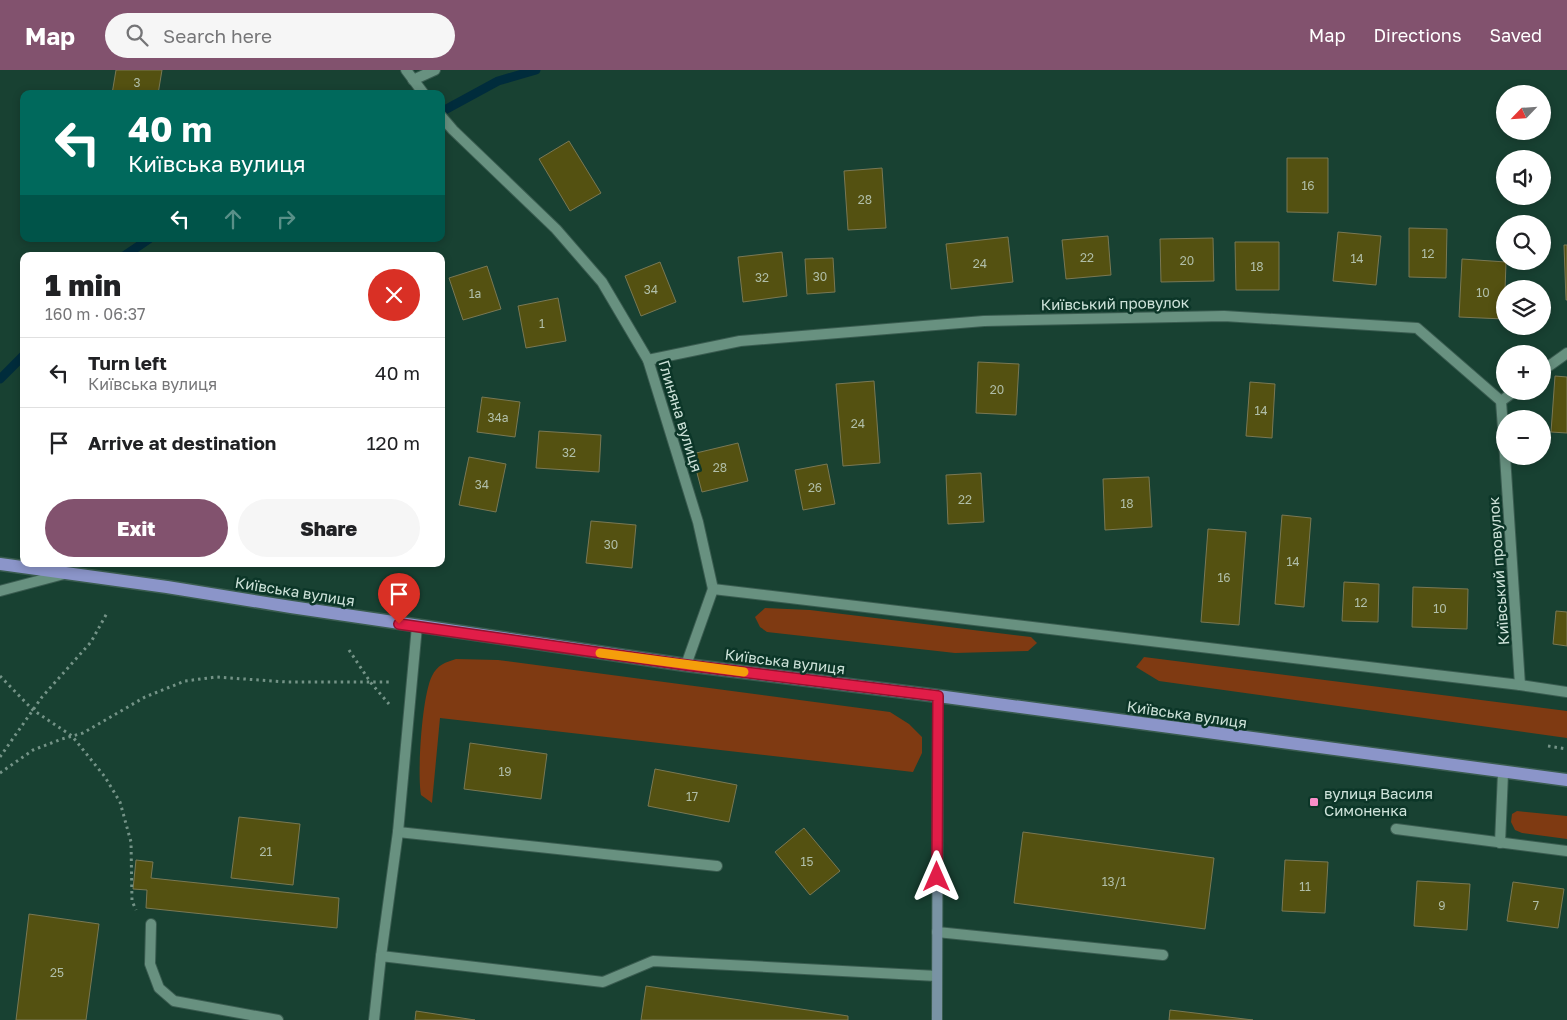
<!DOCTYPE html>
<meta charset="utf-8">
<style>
body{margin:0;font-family:"Golos Text",sans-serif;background:#f6f6f6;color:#202124;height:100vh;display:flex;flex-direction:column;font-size:19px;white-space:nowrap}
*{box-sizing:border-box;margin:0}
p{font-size:16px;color:#757577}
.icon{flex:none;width:28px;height:28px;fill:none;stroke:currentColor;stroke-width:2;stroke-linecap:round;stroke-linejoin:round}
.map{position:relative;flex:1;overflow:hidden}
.sheet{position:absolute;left:20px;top:182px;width:425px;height:315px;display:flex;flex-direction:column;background:#fff;border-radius:10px;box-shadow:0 2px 8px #0003}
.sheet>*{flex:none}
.top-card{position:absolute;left:20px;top:20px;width:425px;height:152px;border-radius:10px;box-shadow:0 2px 8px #0003;background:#00695c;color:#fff;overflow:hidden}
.needle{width:32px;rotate:245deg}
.buttons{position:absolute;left:1496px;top:15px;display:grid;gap:10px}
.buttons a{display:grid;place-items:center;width:55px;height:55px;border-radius:50%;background:#fff;box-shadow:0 2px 8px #0003;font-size:25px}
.pin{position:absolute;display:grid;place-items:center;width:42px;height:42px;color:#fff;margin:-51px -21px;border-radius:50% 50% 50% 0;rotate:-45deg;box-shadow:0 0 5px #0007}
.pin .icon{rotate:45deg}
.me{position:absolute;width:55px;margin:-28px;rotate:0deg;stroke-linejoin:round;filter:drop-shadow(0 0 4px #0008)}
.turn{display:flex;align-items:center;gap:18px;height:105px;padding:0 25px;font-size:22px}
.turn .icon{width:65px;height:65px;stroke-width:2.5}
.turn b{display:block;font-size:35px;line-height:42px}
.lanes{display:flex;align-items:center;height:48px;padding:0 25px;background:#0003;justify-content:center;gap:25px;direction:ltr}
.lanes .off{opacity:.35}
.round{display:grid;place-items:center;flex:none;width:52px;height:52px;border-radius:26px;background:#f6f6f6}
.overview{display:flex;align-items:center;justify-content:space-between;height:85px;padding:0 25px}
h1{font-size:30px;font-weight:800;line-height:38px}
.button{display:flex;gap:10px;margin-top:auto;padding:10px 25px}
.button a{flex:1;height:58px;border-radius:30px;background:#82526e;color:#fff;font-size:20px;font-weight:800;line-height:58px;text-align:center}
.button a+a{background:#f6f6f6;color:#202124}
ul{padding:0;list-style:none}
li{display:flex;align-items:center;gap:15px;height:70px;padding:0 25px;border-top:1px solid #e0e0e0}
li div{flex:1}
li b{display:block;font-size:19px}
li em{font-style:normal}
header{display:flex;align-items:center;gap:30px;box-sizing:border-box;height:70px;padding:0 25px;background:#82526e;color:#fff}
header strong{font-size:24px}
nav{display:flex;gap:28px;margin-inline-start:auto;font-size:18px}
.search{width:350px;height:45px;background:#f6f6f6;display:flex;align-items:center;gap:12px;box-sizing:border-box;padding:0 18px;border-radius:28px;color:#757577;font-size:19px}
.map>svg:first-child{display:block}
</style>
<header>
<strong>Map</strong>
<div class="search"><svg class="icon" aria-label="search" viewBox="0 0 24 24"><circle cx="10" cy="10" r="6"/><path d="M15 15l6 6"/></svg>Search here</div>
<nav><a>Map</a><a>Directions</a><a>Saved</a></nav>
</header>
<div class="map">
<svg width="1567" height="950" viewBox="0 0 1567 950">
<rect width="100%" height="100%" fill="#184132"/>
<g fill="#7f3a12">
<path d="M765 538 810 540 1031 567 1037 573 1028 581 955 583 767 562 760 557 755 547Z"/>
<path d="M1144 587 1567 641V668L1159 611 1136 597Z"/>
<path d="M456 589 498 590 890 642 909 654 922 667V683L913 702 440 648 432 733 421 725C417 703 422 625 432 606 437 595 446 592 456 589Z"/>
<path d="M1517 741 1567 746V769L1522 763 1515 760 1511 752 1512 744Z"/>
</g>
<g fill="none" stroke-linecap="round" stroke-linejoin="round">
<g stroke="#002c3c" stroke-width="9">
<path d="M441 42 498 11 536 0"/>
<path d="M124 186 149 169"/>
<path d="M0 309 24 285"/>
</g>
</g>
<g fill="#545111" stroke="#797854">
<path d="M116 0H162L158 24H112Z"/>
<path d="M569 71 601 123 570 141 539 89Z"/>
<path d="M1287 88H1328V143L1287 142Z"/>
<path d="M882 98 886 158 848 160 844 101Z"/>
<path d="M1409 158 1447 159 1446 208 1409 207Z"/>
<path d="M1338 162 1381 166 1376 215 1333 211Z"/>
<path d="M1108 166 1111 205 1066 209 1062 170Z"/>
<path d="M1008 167 1013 212 951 219 946 174Z"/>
<path d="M1213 168 1214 211 1161 212 1160 169Z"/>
<path d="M1235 172H1279V220H1236Z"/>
<path d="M1564 175H1567V230H1566Z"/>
<path d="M782 182 787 226 743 232 738 187Z"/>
<path d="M833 188 835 222 807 224 805 189Z"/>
<path d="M1462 189 1506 192 1504 249 1459 247Z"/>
<path d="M660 192 676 232 641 246 625 206Z"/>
<path d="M487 196 501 239 463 250 449 208Z"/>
<path d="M558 228 566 271 526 278 518 236Z"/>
<path d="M978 292 1019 294 1016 345 976 343Z"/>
<path d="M1555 306 1567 307V363L1551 362Z"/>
<path d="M874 311 880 393 843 396 836 314Z"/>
<path d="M1250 312 1275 314 1272 368 1246 366Z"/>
<path d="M482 327 520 332 515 367 477 362Z"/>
<path d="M539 361 601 365 599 402 536 398Z"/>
<path d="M738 373 748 411 702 422 692 384Z"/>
<path d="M469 387 506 394 496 442 459 435Z"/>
<path d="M827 394 835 434 803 440 795 400Z"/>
<path d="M981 403 984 452 948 454 946 405Z"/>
<path d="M1149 407 1152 457 1105 460 1103 409Z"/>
<path d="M1282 445 1311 448 1304 537 1275 534Z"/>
<path d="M591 451 636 455 632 498 586 493Z"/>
<path d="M1208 459 1246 462 1239 555 1201 552Z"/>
<path d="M1344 512 1379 514 1378 552 1342 551Z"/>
<path d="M1413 517 1468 519 1467 559 1412 557Z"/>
<path d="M1556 541 1567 542V576L1553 574Z"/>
<path d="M470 673 547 684 541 729 464 719Z"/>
<path d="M655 699 737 715 729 752 648 736Z"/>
<path d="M239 747 300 754 293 815 231 808Z"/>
<path d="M804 758 840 801 810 825 775 782Z"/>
<path d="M1023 762 1214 788 1205 859 1014 833Z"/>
<path d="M136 790 153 792 151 808 339 828 337 858 146 838 147 820 133 819Z"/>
<path d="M1285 790 1328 792 1325 843 1282 841Z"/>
<path d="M1417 811 1470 814 1467 860 1414 856Z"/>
<path d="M1513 812 1564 819 1558 858 1507 851Z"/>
<path d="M29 844 99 854 86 950H16Z"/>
<path d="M646 916 848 946V950H641Z"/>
<path d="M1170 940 1253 950H1169Z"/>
<path d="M416 941 475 950H415Z"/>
</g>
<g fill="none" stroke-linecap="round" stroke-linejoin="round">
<defs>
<g id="lane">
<path d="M413 10 435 0"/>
<path d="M1542 301 1567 283"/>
<path d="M1501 331 1515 321"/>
<path d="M0 521 64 504"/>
<path d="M1396 759 1567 781"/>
<path d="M398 762 717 796"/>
<path d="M1500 773 1503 703"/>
<path d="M151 854 150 894 159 918 174 931 278 950"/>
<path d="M937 862 1163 885"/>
<path d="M381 886 398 762 417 556"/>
<path d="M374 950 381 886 603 912 653 891 937 906"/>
</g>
<g id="street">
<path d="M406 0 424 24"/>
<path d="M441 46 453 60 556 159 602 212 648 290 698 452 713 519"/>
<path d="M648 290 740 271 984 251 1224 246 1417 258 1501 331 1505 386"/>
<path d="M1505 386 1520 615"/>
<path d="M713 519 1520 615 1567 622"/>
<path d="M686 595 713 519"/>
</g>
<path id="secondary" d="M937 950 938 626"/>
<path id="primary" d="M0 494 167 517 291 537 686 595 938 626 1567 710"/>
</defs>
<use href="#lane" stroke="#3a5c50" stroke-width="12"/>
<use href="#street" stroke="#3a5c50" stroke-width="12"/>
<use href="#secondary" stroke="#3a5c50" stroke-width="12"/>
<use href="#primary" stroke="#3a5c50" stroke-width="15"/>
<g stroke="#749387" stroke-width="3" stroke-dasharray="2.5 4" stroke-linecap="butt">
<path d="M349 580 371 613 389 634"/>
<path d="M0 606 33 640 72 666 105 707 120 732 131 772 132 831 136 840"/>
<path d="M1548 676 1567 679"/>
<path d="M0 687 42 627 91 572 107 543"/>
<path d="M0 703 33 680 62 669 83 663 145 627 185 611 216 607 287 612H391"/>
</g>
<use href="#lane" stroke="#689180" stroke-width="10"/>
<use href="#street" stroke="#689180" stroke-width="10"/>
<use href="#secondary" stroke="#7993a4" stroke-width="10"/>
<use href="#primary" stroke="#8b95c9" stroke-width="12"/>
</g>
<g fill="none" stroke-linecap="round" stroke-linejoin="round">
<defs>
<path id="route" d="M399 554 686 595 938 626 937 807"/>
</defs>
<use href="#route" stroke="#92132f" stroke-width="12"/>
<use href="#route" stroke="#e11d48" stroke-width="9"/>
<path stroke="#f59e0b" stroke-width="9" d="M600 583 744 602"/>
</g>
<rect fill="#f98fc9" stroke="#0c3628" stroke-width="2" x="1309" y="727" width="10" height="10" rx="2.5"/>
<g text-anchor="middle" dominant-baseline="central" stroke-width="5" stroke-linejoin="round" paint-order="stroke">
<g font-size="12" fill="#b0bea8">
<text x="137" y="12">3</text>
<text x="1308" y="115">16</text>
<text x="865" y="129">28</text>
<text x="1428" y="183">12</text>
<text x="1087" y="187">22</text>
<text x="1357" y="188">14</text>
<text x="1187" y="190">20</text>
<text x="980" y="193">24</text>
<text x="1257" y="196">18</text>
<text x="820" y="206">30</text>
<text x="762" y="207">32</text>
<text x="651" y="219">34</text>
<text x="1483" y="222">10</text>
<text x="475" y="223">1а</text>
<text x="542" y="253">1</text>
<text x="997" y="319">20</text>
<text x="1261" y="340">14</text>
<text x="498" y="347">34а</text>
<text x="858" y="353">24</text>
<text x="569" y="382">32</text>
<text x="720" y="397">28</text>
<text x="482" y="414">34</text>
<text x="815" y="417">26</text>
<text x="965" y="429">22</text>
<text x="1127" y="433">18</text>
<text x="611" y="474">30</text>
<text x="1293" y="491">14</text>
<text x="1224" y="507">16</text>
<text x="1361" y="532">12</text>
<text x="1440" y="538">10</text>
<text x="505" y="701">19</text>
<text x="692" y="726">17</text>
<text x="266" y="781">21</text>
<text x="807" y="791">15</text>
<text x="1114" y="811">13/1</text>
<text x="1305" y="816">11</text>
<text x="1442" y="835">9</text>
<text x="1536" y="835">7</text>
<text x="57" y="902">25</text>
</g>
<g font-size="15" fill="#cee3da" stroke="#0c3628">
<text transform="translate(1115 233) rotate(-1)">Київський провулок</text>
<text transform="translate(681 346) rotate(73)">Глиняна вулиця</text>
<text transform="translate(1498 501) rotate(-94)">Київський провулок</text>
<text transform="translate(295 521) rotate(9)">Київська вулиця</text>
<text transform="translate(785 591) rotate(7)">Київська вулиця</text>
<text transform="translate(1187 644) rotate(8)">Київська вулиця</text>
</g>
<g font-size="15" fill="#cee3da" stroke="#0c3628" text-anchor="start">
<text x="1324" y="723">вулиця Василя<tspan x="1324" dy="17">Симоненка</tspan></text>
</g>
</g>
</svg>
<div class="buttons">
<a><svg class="needle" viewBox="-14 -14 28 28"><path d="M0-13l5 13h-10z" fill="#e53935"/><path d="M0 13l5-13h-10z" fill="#757577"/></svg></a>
<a><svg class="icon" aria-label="sound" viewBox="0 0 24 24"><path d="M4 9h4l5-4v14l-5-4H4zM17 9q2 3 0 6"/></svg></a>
<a><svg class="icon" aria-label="search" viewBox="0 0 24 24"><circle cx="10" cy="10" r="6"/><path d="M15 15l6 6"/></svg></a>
<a><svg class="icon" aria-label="layers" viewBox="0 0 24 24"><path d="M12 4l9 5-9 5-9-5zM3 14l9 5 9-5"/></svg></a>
<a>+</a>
<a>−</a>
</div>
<div class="pin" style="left:399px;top:554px;background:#d93025"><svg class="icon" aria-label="arrive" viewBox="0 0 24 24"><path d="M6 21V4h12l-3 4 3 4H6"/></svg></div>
<svg class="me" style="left:937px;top:807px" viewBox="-20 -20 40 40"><path d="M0-17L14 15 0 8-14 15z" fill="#e11d48" stroke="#fff" stroke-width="4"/></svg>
<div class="top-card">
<div class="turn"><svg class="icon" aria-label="left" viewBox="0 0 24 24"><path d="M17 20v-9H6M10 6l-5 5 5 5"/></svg><div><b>40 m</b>Київська вулиця</div></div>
<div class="lanes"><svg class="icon" aria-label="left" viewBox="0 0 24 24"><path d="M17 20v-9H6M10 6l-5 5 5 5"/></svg><svg class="icon off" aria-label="ahead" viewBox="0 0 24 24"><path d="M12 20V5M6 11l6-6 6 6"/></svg><svg class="icon off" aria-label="right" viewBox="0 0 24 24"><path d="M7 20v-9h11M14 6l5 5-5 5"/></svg></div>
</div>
<section class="sheet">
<div class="overview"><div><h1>1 min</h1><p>160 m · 06:37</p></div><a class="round" style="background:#d93025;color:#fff"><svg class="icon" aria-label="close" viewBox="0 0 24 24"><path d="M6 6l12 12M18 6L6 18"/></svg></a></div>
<ul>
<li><svg class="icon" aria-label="left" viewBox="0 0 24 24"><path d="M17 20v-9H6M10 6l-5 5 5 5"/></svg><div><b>Turn left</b><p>Київська вулиця</p></div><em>40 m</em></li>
<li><svg class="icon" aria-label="arrive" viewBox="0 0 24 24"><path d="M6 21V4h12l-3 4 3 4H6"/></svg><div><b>Arrive at destination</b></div><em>120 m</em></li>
</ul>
<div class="button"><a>Exit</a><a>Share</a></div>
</section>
</div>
